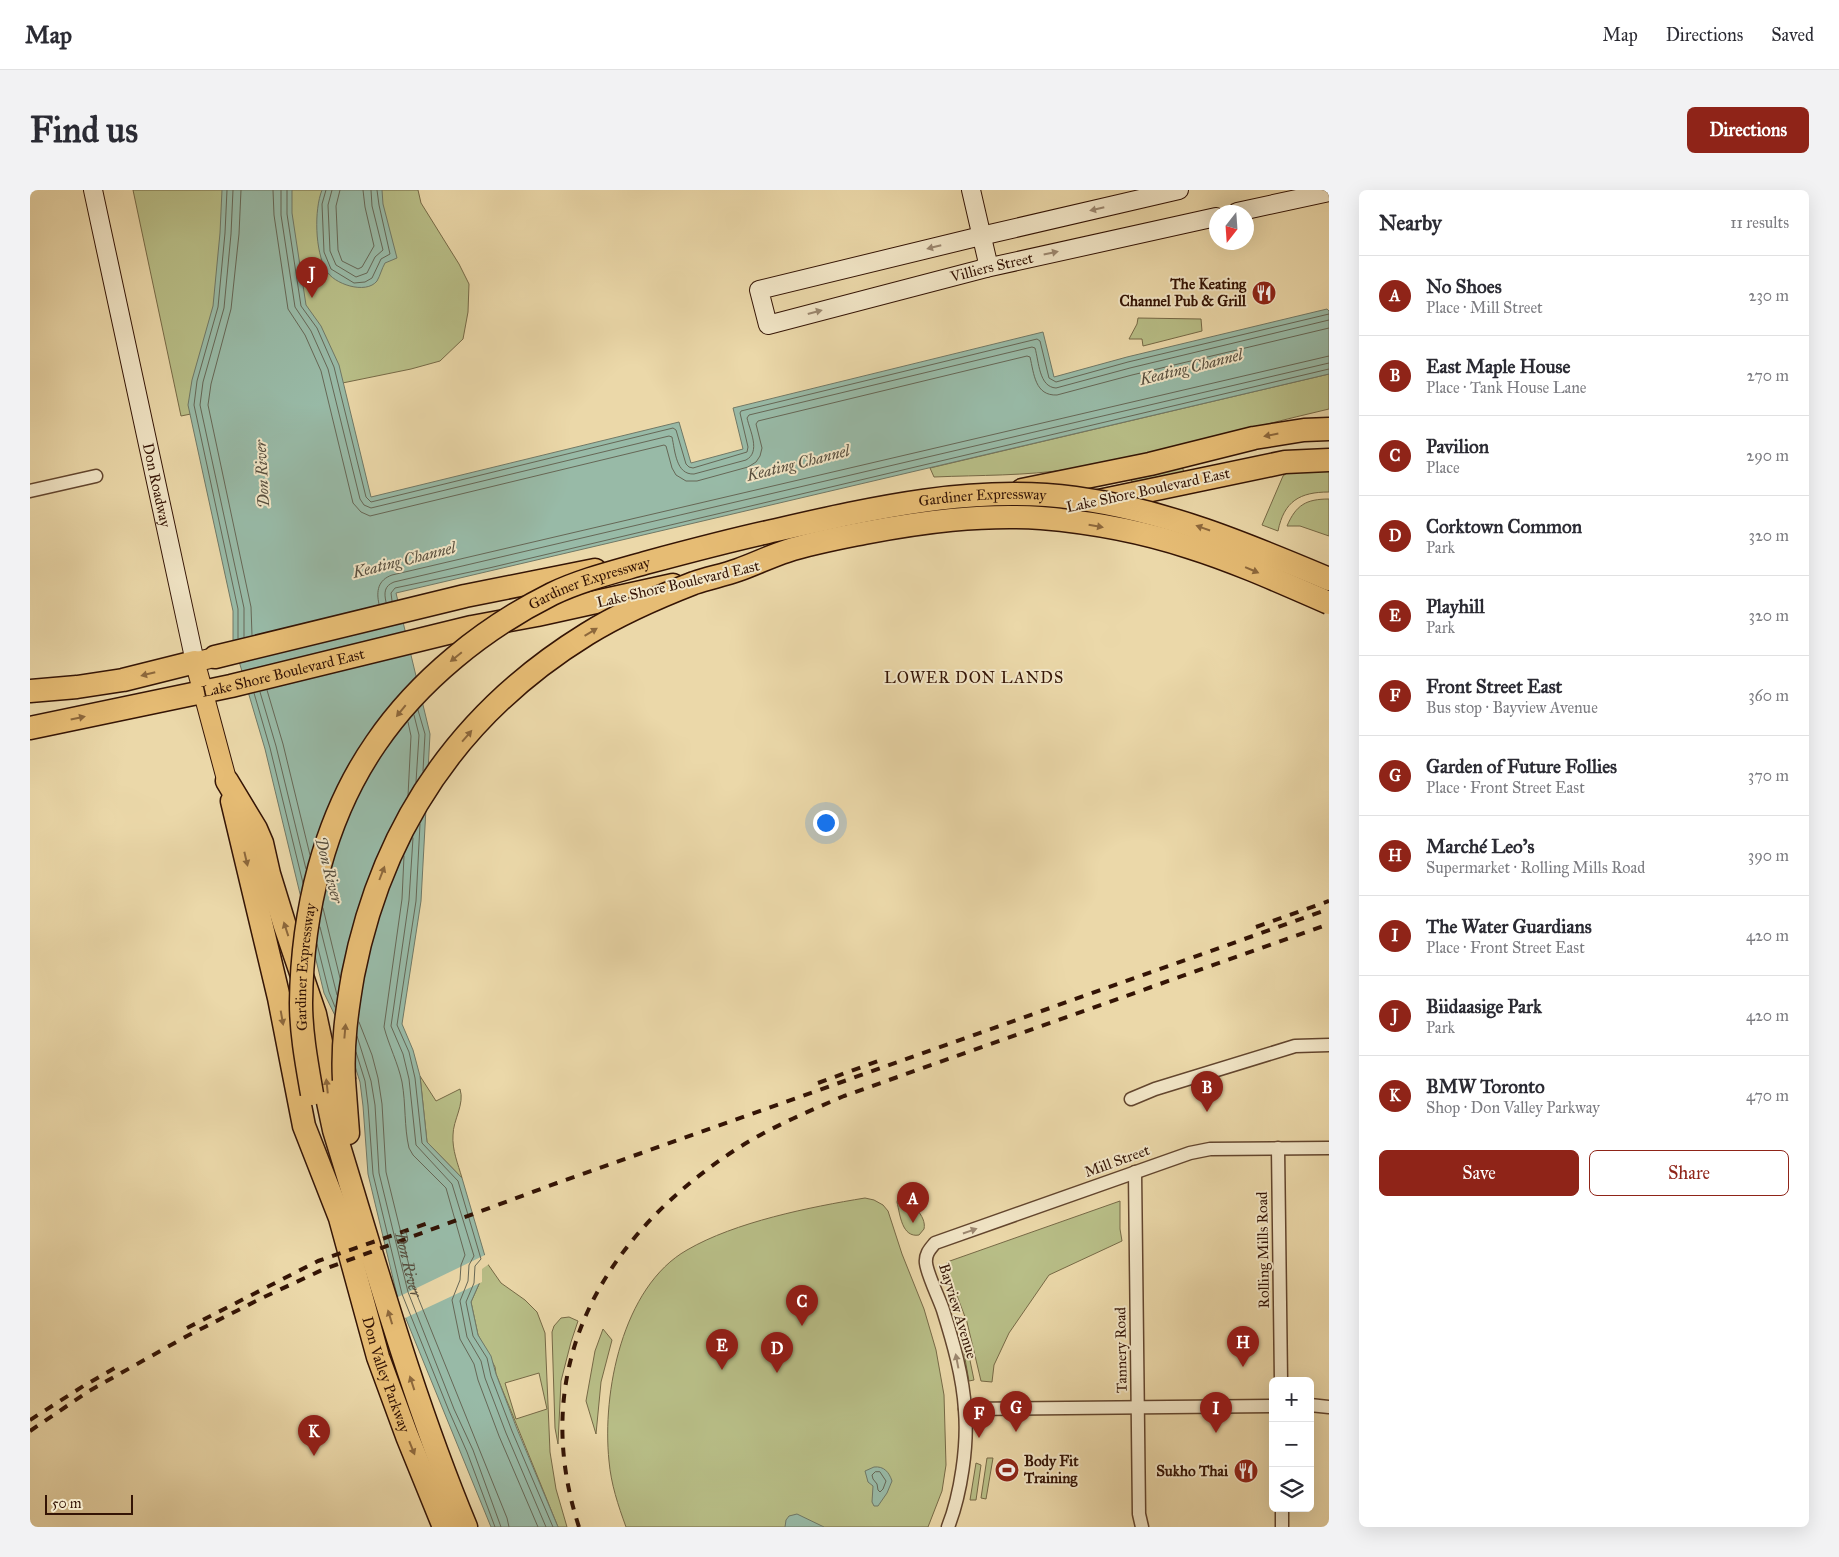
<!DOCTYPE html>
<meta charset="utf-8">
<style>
:root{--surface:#fff;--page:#f2f2f3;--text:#2b2b33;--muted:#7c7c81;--line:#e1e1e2;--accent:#8f2418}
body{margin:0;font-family:"IM FELL Great Primer",serif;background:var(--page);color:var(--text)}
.controls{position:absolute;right:15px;bottom:15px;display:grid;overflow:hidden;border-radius:8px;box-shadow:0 5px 20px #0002}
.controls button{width:45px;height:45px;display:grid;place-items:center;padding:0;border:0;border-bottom:1px solid var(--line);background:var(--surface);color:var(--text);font:25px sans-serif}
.compass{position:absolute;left:1179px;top:15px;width:45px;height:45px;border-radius:50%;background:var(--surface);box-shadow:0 5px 20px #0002;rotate:197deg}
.scale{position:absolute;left:15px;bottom:12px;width:88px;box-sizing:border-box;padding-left:5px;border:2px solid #341405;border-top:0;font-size:14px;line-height:18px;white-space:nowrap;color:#341405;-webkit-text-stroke:4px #f2e6c7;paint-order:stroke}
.you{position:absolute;left:795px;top:632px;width:18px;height:18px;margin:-12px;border:4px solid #fff;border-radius:50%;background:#1a73e8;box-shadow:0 0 0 8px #1a73e833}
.badge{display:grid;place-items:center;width:32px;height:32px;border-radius:50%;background:var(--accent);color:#fff;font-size:16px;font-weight:700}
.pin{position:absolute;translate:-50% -41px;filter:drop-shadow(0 1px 2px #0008)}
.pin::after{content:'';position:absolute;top:26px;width:18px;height:15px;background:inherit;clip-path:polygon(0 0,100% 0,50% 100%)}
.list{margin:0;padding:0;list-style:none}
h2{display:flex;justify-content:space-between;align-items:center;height:65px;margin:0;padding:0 20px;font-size:21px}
h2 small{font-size:16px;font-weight:400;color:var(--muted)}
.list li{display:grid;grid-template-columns:32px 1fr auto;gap:15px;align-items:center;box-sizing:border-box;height:80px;padding:0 20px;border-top:1px solid var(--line)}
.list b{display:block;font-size:19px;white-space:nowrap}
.list p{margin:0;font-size:16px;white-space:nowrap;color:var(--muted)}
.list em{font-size:16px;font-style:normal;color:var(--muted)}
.actions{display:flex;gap:10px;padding:15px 20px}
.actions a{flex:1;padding:11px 0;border:1px solid var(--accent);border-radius:8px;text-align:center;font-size:18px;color:var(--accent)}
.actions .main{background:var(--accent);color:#fff}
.icon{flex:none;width:28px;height:28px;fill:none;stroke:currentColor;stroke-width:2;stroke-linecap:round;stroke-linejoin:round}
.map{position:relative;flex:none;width:1299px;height:1337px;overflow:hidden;border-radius:8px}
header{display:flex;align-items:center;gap:30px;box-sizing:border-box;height:70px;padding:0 25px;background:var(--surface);border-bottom:1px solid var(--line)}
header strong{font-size:24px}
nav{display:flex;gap:28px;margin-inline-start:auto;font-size:18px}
.intro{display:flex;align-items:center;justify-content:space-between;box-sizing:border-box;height:120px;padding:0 30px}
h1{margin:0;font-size:35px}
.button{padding:12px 22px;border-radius:8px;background:var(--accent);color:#fff;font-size:18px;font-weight:700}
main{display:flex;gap:30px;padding:0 30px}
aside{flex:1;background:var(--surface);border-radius:8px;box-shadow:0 5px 20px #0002}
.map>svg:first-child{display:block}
</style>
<header>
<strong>Map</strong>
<nav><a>Map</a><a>Directions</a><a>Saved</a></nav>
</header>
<div class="intro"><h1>Find us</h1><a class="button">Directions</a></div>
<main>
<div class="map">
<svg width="1299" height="1337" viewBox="0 0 1299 1337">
<rect width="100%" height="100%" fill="#ebd8a9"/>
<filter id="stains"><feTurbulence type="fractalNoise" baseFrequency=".004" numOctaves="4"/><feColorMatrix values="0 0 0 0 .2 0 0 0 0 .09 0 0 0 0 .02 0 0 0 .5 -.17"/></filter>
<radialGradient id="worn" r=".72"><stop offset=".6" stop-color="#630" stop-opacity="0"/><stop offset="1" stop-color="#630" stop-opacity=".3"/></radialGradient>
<!-- green -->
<g fill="#b8be87" stroke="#766946" fill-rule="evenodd">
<path d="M103,0h285l3,13 38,61 10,20 -1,28 -5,27 -23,22 -29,8 -230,47z"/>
<path d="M1108,128l63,1 1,12 -59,15 -1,-7h-13l8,-15z"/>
<path d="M1299,184v35c-86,20 -171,45 -259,60 -44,7 -90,6 -136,8l-4,-9z"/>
<path d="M1152,276l3,10 -51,11 -3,-8z"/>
<path d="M1299,279v23c-29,0 -45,9 -51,39l-16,-6 21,-49 4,-3z"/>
<path d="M1299,309v37l-29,-10h-13c9,-21 19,-27 42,-27z"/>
<path d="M390,886l16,25 24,-12c5,15 -7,31 -7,46 -1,15 5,29 9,43l-35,-36z"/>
<path d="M835,1008l9,2 9,5 5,6 14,43 22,55 12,41 8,45 2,70 -4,26 -14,36h-302c-8,-22 -15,-43 -17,-66 -7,-68 13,-174 78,-211 48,-28 123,-43 178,-52z"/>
<path d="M868,1008c12,2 29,18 26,31l-5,6c-17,3 -19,-20 -22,-33z"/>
<path d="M1090,1011v28l2,12 -73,34 -40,58 -15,32 -2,17 -11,-1 -14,-59 -21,-55 1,-5z"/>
<path d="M457,1073l14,20 24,17 12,12 8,21 5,119 6,37 11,38h-9l-62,-153 -1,-7 -17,-32 -7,-33 8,-18v-16zM509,1183l8,36 -31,10 -11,-36z"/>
<path d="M539,1127l9,4 -7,21 -10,39 -3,63 -3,-16 -3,-96 2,-6 7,-8z"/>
<path d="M573,1139l9,11 -11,42 -5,52 -10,-33 9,-50z"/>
<path d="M936,1151l8,39 -5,1 -7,-39z"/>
<path d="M957,1268h6l-7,41 -5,-1z"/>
<path d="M946,1273l5,2 -5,35h-6z"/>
</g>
<!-- water -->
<g fill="#98baa7" stroke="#707866">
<path d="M192,0h70v23l14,92 15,21 18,39 32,132 308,-75 12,41 52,-14 -10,-41 310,-76 11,45 73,-20 200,-48 2,2v63l-933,219 34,141 -9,167 -19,123 11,26 7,26 7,66 35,36 25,85 -8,5v16l-8,18 7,33 13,21 5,18 21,55 41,98h-67l-87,-213 -7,-19 -29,-121 -5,-68 -3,-24 -14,-44 -22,-45 -59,-244 -32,-108v-30l-45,-206 4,-25 21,-74 7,-73z"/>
<path d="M292,0h60l1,14 14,54 -12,5c-3,5 -5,13 -8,18 -11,14 -44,3 -51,-11 -11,-19 -12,-60 -4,-80z"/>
<path d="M844,1277c10,-1 15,5 18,14l-5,12 -9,13h-4l-2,-4 1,-16 -5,-4 -3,-11z"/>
<path d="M767,1324l27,13h-39l1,-7 3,-4z"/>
</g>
<!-- pier -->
<path fill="#ebd8a9" d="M457,1064l2,10 -7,5v13l-79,37 -7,-21z"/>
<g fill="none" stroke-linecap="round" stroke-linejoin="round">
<!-- shore -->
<g stroke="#666756" stroke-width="1">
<path d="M197,0l-2,43 -7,74 -21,74 -3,24 44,204v29"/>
<path d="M203,0l-2,44 -7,74 -21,74 -3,23 44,203v29"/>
<path d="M211,0l-2,44 -8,75 -20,75 -3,21 43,202 1,28"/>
<path d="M243,0l1,25 14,94 17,26 16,36 32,132 8,9 9,4 294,-71 2,1 6,22 4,7 10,6h11l51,-14 8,-5 4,-6 2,-8 -6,-24 2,-3 269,-65 3,1c4,17 5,39 27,38l75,-20 197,-47"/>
<path d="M251,0v25l14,92 16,24 17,38 32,130 4,6 7,3 298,-72 3,1c3,14 4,38 22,37l52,-14c15,-8 4,-29 1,-42l2,-3 283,-68 3,1c4,14 4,39 21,40l74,-20 199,-48"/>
<path d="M257,0v24l14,92 16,22 17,39 32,130 5,5 302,-74 3,2 10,34 3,3 4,1 54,-16 1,-5 -8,-34 1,-2 296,-72 3,2 9,37 7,4 72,-20 201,-48"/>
<path d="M296,0l-4,14 2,48 7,17 23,14 11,-1 7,-4 9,-19 9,-5 -11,-49 -2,-15"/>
<path d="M302,0l-4,15 2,46 6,14 20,12 11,-4 8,-16 8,-7 -11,-44 -1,-16"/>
<path d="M310,0l-4,16 2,44 4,11 16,8 4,-2 12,-21 -9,-39 -2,-17"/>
<path d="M362,411l-1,-8 4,-5 94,-20 840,-199"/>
<path d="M356,412c-2,-9 -2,-16 8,-20l935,-219"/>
<path d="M349,414c-3,-13 -1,-24 13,-29l937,-219"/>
<path d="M237,500l16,54 27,111"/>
<path d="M230,502l16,54 30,123"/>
<path d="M224,503l16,55 33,135"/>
<path d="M388,520l7,24 -2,37"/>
<path d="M384,525l5,20 -3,47"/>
<path d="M378,532l3,14 -3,60"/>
<path d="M390,634l-4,77 -19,124 12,27 6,26 7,65 36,38 23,78 -6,7 -1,17 -8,19 7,34 14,22 4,18 21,55 41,96"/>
<path d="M383,648l-4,62 -18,126 12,28 6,25 7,66 36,39 22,72 -5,9 -1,16 -8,20 7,36 14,24 4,17 21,55 40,94"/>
<path d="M374,666l-2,43 -18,128c5,19 14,36 18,55 4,22 2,45 7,66l4,7 33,33 19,67 -4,10 -1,15 -8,20 8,39 14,25 4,16 21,56 39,91"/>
<path d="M293,718l17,70"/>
<path d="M290,737l17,68"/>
<path d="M287,754l12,48 6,15"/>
<path id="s1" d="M329,832l13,33 6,23 4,26 4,68 29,118 92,228 2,9"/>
<path d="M327,846l14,45 4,24 4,68 29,119 46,117 19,41 28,77"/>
<path d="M326,862l9,29 3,24 5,69 29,120 47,117 18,41 28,75"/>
<path d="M850,1282l6,9 -3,8 -3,3 -2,-2 -1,-6 -4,-5 -1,-4 3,-3z"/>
</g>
<defs>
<g id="street">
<path d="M0,301l66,-15"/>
<path d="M1101,909l24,-10 140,-43 34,-1"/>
<path d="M1248,958l3,233"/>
<path d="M1105,982l4,342 3,13"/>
<path d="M1280,1215l19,2"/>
<path d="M935,1219l308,-3"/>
<path d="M1252,1318v19"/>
<path d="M918,1337c13,-33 20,-82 17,-117 -2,-34 -12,-68 -22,-100 -4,-12 -16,-36 -17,-47 -1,-9 4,-14 9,-20l255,-90 20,-4 119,-1"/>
</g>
<g id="secondary">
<path id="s2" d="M63,0l102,472"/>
<path d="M941,0l16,69 -1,9"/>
<path id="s3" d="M1149,0l-198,46 -222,54 9,35 218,-57 230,-51"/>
<path d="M1207,22l92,-20"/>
</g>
<path id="primary" d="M178,469l-13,3 32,119"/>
<g id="highway">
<path d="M992,300l128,-26 104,-26 50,-8 25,-1"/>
<path d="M1064,312l191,-40 44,-2"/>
<path d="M185,467l250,-61 130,-26"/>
<path d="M0,501l47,-4 46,-7 72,-18"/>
<path id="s4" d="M0,538l201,-42 241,-59 65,-12 136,-30"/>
<path d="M197,591l29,48 6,14 7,31 16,52 30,88 9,42 4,46 6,28c41,133 78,267 132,397"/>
<path id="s5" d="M202,611l47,197 25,128 36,92 38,139 29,79 37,91"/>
<path d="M314,890l4,53"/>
</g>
</defs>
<!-- street casing -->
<use href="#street" stroke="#62452e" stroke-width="15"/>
<!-- secondary casing -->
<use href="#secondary" stroke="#341405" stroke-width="20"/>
<!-- primary casing -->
<use href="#primary" stroke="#341405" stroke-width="21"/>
<!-- highway casing -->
<use href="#highway" stroke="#341405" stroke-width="25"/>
<!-- street -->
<use href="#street" stroke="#f2e6c7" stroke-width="12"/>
<!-- secondary -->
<use href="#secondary" stroke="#f2e6c7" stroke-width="18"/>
<!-- primary -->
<use href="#primary" stroke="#e6bc74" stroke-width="19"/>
<!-- highway -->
<use href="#highway" stroke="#e6bc74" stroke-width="22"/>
<!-- rail -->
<g stroke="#341405" stroke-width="4" stroke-dasharray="9 9" stroke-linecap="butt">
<path d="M1226,737l73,-26"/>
<path d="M788,893l63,-23"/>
<path d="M157,1138l131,-67 116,-40"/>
<path d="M0,1230l55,-35 30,-17"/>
<path d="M0,1241l59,-40 98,-55 75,-38 60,-28 235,-87 772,-274"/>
<path d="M549,1337c-52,-159 23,-290 156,-377 34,-22 72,-38 109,-54l485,-172"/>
</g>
<defs>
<g id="highway-bridge">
<path d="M314,890c-2,-36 3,-70 9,-105 29,-148 106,-262 234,-341 34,-21 71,-37 107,-51 15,-5 30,-8 44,-13 17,-6 33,-14 49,-19 25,-8 52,-13 77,-18 58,-11 117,-19 177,-15 48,4 102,14 148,29 48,15 94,36 140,56"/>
<path id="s6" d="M282,904c-5,-29 -11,-61 -11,-91 1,-90 23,-185 75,-260 43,-63 108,-115 176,-149 29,-14 62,-22 93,-31 41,-11 82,-22 123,-31 100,-23 204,-48 307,-34 90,12 171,46 254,81"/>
</g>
</defs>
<!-- highway-bridge casing -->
<use href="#highway-bridge" stroke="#341405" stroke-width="25" stroke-linecap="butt"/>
<!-- highway-bridge -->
<use href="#highway-bridge" stroke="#e6bc74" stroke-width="22"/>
</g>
<!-- one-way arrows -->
<defs><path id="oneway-solid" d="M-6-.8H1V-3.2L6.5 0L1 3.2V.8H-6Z" transform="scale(1.25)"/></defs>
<g fill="#9c8870">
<use href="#oneway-solid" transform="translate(1067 19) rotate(167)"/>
<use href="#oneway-solid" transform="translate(904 57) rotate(166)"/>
<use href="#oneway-solid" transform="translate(1021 63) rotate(-12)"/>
<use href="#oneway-solid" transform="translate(785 122) rotate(-15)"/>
<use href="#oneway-solid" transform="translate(940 1041) rotate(-19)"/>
<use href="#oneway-solid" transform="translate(927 1171) rotate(-101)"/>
</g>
<g fill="#8d683c">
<use href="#oneway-solid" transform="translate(1241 245) rotate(169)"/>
<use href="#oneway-solid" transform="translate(1066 336) rotate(10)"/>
<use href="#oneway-solid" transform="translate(1173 338) rotate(-161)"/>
<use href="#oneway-solid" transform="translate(1222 380) rotate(23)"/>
<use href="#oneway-solid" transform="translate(561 442) rotate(-31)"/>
<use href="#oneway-solid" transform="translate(426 467) rotate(141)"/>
<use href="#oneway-solid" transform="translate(118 484) rotate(166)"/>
<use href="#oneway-solid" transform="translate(371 521) rotate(129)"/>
<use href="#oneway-solid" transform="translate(48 528) rotate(-12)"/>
<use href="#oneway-solid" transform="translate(437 546) rotate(-49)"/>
<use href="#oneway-solid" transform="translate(216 669) rotate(77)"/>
<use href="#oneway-solid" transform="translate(352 683) rotate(-69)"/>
<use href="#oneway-solid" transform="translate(256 739) rotate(-108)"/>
<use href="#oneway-solid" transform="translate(252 828) rotate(80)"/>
<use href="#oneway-solid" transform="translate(315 841) rotate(-85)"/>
<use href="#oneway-solid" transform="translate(297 896) rotate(-96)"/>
<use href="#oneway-solid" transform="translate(360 1127) rotate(-107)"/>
<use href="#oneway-solid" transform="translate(382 1193) rotate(-108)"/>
<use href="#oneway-solid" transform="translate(382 1258) rotate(68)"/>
</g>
<!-- icons -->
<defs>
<symbol id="restaurant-disc" viewBox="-11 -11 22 22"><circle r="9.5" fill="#8f2418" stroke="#f2e6c7"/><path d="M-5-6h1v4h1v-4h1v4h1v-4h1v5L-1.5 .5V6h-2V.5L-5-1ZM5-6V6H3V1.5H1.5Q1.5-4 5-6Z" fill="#fff"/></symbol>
<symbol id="stadium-disc" viewBox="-11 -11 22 22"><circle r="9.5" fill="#8f2418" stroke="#f2e6c7"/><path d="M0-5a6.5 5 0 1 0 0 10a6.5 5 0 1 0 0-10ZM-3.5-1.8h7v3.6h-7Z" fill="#fff"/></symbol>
</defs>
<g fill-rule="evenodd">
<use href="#restaurant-disc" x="1220" y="89" width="28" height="28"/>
<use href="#stadium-disc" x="963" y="1266" width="28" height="28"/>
<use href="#restaurant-disc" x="1202" y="1267" width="28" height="28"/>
</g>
<g text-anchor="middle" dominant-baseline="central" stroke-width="4" stroke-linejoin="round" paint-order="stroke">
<!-- street labels -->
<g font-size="15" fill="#341405" stroke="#f2e6c7">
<text stroke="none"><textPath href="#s3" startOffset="699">Villiers Street</textPath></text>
<text stroke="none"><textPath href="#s2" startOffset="302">Don Roadway</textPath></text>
<text transform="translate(1118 300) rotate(-12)">Lake Shore Boulevard East</text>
<text stroke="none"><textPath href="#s6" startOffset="1042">Gardiner Expressway</textPath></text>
<text transform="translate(648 394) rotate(-13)">Lake Shore Boulevard East</text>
<text stroke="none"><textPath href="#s6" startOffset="638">Gardiner Expressway</textPath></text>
<text stroke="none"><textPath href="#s4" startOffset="259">Lake Shore Boulevard East</textPath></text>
<text stroke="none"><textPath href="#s6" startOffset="128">Gardiner Expressway</textPath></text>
<text transform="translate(1087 971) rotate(-20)">Mill Street</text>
<text transform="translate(1233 1060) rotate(-91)">Rolling Mills Road</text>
<text transform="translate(928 1121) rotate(73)">Bayview Avenue</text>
<text transform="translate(1091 1160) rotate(-91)">Tannery Road</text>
<text stroke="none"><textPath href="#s5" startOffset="595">Don Valley Parkway</textPath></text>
</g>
<!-- poi labels -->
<g font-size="15" font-weight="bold" fill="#341405" stroke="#f2e6c7" text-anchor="end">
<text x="1216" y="94">The Keating<tspan x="1216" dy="17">Channel Pub &amp; Grill</tspan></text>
<text x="994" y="1271" text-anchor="start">Body Fit<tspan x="994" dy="17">Training</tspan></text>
<text x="1198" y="1281">Sukho Thai</text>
</g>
<!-- water labels -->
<g font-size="16" font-style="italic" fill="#574e3e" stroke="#f2e6c7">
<text transform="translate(1161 177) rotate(-14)">Keating Channel</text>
<text transform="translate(768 273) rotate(-14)">Keating Channel</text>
<text transform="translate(232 284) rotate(-93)">Don River</text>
<text transform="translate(374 370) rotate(-14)">Keating Channel</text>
<text transform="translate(299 680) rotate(75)">Don River</text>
<text stroke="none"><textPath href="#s1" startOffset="248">Don River</textPath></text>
</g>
<!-- neighbourhood labels -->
<g font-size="16" letter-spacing="1" fill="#341405" stroke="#f2e6c7">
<text x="944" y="487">LOWER DON LANDS</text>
</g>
</g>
<rect width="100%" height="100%" filter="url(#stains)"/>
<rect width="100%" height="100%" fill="url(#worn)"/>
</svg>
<div class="controls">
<button>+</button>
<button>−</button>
<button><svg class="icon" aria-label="layers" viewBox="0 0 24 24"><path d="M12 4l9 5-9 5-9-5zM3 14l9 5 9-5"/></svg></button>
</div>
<svg class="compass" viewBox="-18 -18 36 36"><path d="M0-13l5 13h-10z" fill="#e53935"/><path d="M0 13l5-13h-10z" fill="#7c7c81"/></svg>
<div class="scale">50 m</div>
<div class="you"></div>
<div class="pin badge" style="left:883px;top:1033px">A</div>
<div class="pin badge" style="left:1177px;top:922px">B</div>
<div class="pin badge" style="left:772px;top:1136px">C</div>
<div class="pin badge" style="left:747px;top:1183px">D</div>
<div class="pin badge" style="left:692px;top:1180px">E</div>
<div class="pin badge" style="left:949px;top:1248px">F</div>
<div class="pin badge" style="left:986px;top:1242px">G</div>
<div class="pin badge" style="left:1213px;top:1177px">H</div>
<div class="pin badge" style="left:1186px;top:1243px">I</div>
<div class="pin badge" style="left:282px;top:108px">J</div>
<div class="pin badge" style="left:284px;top:1266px">K</div>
</div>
<aside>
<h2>Nearby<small>11 results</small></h2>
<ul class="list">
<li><span class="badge">A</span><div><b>No Shoes</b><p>Place · Mill Street</p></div><em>230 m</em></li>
<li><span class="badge">B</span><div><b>East Maple House</b><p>Place · Tank House Lane</p></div><em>270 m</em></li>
<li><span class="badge">C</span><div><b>Pavilion</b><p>Place</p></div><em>290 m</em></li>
<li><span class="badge">D</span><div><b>Corktown Common</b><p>Park</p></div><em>320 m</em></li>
<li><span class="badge">E</span><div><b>Playhill</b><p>Park</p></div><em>320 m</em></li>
<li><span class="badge">F</span><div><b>Front Street East</b><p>Bus stop · Bayview Avenue</p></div><em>360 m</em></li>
<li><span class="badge">G</span><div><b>Garden of Future Follies</b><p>Place · Front Street East</p></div><em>370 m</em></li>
<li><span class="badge">H</span><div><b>Marché Leo’s</b><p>Supermarket · Rolling Mills Road</p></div><em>390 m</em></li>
<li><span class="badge">I</span><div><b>The Water Guardians</b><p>Place · Front Street East</p></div><em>420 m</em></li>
<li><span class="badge">J</span><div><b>Biidaasige Park</b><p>Park</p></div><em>420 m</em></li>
<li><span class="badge">K</span><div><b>BMW Toronto</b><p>Shop · Don Valley Parkway</p></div><em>470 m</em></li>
</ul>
<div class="actions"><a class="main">Save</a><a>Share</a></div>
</aside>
</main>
